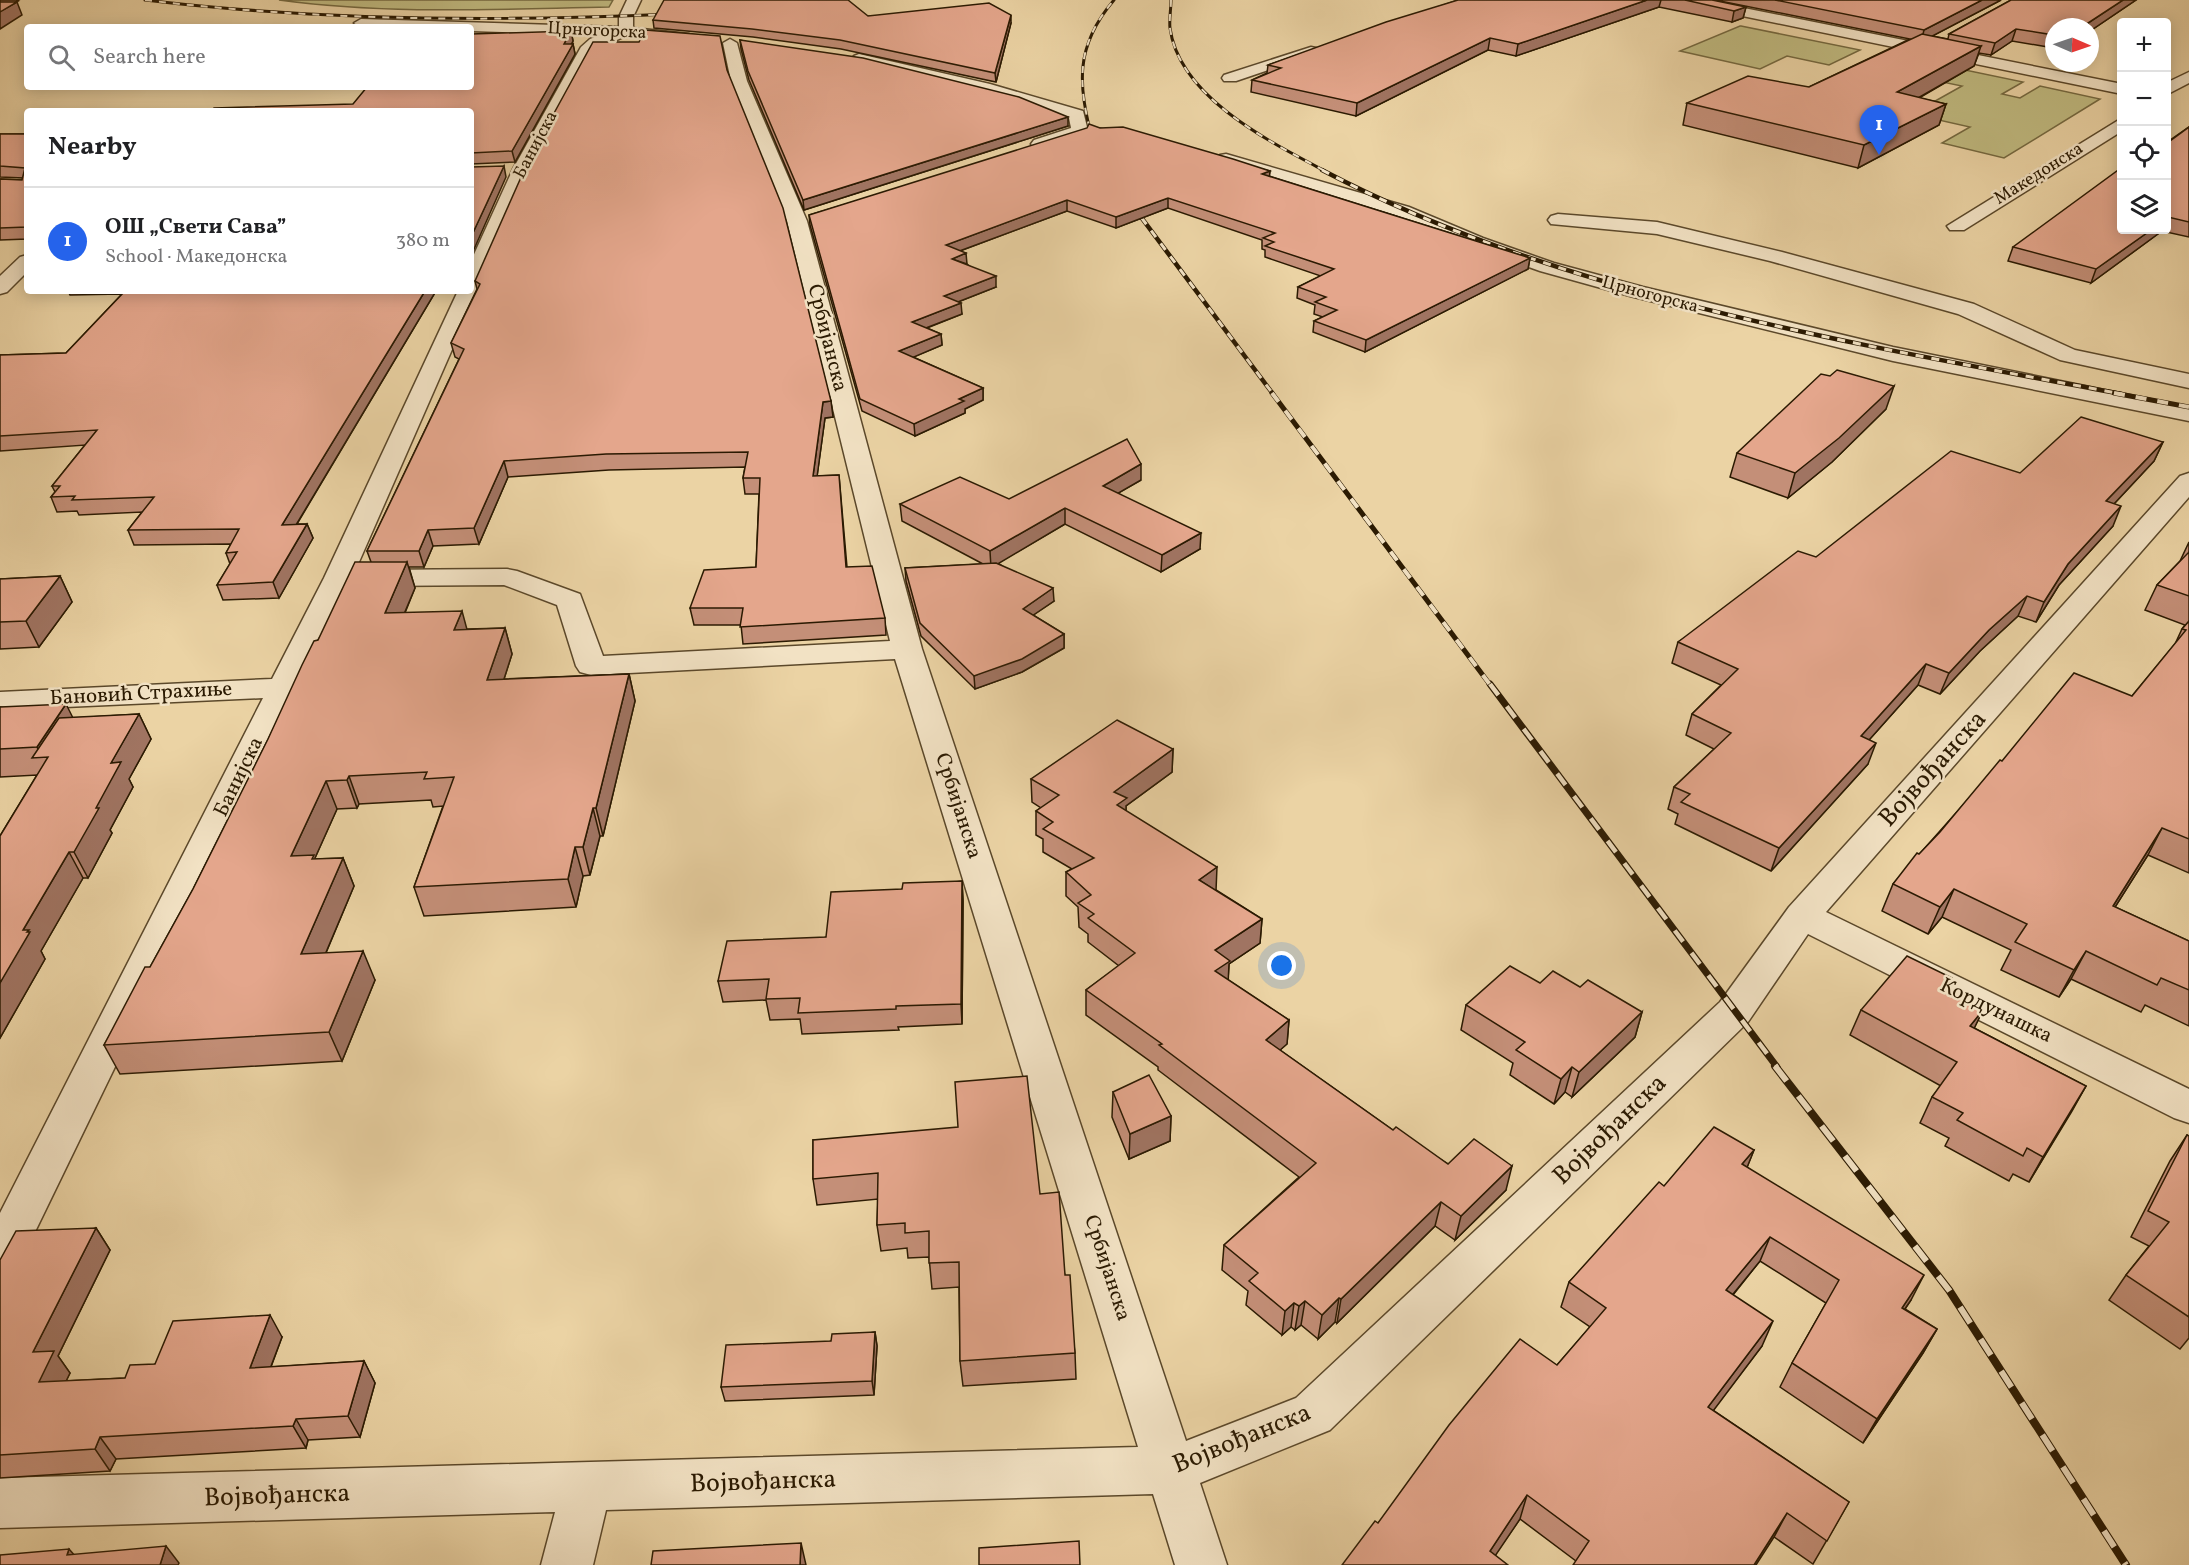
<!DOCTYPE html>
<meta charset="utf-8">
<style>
:root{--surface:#fff;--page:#f2f2f2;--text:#202124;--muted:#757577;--line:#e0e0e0;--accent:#2563eb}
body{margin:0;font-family:Vollkorn,serif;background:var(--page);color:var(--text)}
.controls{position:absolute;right:18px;top:18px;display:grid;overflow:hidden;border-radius:6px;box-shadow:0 3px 15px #0003}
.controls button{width:54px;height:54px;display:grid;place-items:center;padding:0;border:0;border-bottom:2px solid var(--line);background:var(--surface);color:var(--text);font:30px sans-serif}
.compass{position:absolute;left:2045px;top:18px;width:54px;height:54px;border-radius:50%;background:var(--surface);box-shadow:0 3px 15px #0003;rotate:92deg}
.you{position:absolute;left:1282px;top:966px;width:21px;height:21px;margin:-15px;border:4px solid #fff;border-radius:50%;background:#1a73e8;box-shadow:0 0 0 9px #1a73e833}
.badge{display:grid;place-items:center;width:39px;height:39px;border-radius:50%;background:var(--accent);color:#fff;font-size:20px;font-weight:700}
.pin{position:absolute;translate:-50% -50px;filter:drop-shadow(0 2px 3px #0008)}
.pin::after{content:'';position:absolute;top:32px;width:21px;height:18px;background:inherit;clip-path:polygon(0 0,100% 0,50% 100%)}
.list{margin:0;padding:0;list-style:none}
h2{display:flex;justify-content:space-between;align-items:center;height:78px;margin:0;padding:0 24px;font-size:26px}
h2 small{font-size:20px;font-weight:400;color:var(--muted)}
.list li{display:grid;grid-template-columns:39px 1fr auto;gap:18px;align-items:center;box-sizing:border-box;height:108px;padding:0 24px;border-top:2px solid var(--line)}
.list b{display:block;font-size:22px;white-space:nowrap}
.list p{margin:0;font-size:20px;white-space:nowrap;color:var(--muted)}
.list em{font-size:20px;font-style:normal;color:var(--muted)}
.icon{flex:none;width:33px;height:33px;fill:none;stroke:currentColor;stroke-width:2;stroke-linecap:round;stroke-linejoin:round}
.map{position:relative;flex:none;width:2189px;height:1565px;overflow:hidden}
.search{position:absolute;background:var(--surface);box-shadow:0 3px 15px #0003;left:24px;top:24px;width:450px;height:66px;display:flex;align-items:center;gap:15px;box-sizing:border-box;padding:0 21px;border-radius:6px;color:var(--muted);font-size:22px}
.panel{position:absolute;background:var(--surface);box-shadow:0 3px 15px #0003;left:24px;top:108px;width:450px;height:186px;border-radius:6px}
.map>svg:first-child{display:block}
</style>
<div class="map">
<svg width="2189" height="1565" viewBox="0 0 2189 1565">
<rect width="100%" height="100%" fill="#ebd3a4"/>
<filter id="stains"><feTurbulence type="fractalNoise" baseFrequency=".00333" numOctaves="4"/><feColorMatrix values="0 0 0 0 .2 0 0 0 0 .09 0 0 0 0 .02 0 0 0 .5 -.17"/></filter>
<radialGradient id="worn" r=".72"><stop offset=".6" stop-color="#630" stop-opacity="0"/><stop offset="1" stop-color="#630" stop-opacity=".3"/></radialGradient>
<!-- green -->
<g fill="#c0ba80" stroke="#766a41" stroke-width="1.5">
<path d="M279,0h334l-4,7c-110,2 -221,8 -330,-7z"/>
<path d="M1740,26h1l119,24 -31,15 -42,-9 -27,13 -80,-18z"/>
<path d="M1917,60l106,22 -21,12 18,4 20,-12 60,13 -96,59 -62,-15 28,-16 -58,-13 50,-28 -68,-14z"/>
</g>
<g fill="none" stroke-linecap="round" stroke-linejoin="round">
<defs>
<g id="minor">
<path d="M627,0h14l-8,17v11l56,6 7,4 -7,4 -63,-6 -32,14 -63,119 -179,409 -336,693 -16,6v-64l263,-515 -263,12v-18l272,-13 52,-101 134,-287h13v-30l42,-92 68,-122 9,-8 10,-4 -129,-4v-4h-111l-6,-4 7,-4 258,8v-10z"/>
<path d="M1677,0h27l418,84v10l-438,-90z"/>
<path d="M730,39l7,4 10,38 60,140 115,428 264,792 110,-43 424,-396 69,-95 391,-431 9,-3v24l-363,415 363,177v34l-15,-5 -366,-184 -60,88 -418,408 -130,53 27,82h-52l-22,-71 -547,16 -13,55h-52l14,-53 -555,16v-50l1138,-31 -243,-788 -304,16 -11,-3 -4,-6 -19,-61 -53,-20 -137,1 -10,-2 -4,-6 4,-6 10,-2 140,-1 10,2 63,23 23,62 287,-15 -103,-420 -56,-140 -8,-38z"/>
<path d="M1311,47l5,1 2,3 -2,3 -80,27h-12l-2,-3 2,-3z"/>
<path d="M859,54l131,30 93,27 5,20 -2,4 -40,13h-12l-3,-4 3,-4 37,-12 -2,-10 -89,-27 -126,-29 -3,-3 3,-3z"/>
<path d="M2189,72v11l-23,12v-12z"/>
<path d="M2122,118v13l-158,99h-14l-3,-4z"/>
<path d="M1226,154l183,53 74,31 71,25 89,24 250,60 296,60v14l-296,-60 -263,-65 -90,-25 -71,-25 -74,-31 -175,-52 -3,-4 3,-4z"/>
<path d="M1558,214l99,8 125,30 192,52 101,46 114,24v14l-129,-28 -102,-46 -188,-53 -113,-27 -106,-10 -3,-4 3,-4z"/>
<path d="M27,255v17l-20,20 -7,2v-18l20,-19z"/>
</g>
</defs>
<!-- minor casing -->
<use href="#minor" stroke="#5b482a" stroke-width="3"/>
<!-- minor -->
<use href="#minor" fill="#f2e2c4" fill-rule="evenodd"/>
<defs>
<g id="rail-far4">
<path d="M145,0c175,21 350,22 526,14"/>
<path d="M1171,0c0,9 -2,19 -1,28 9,69 100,114 155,143"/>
<path d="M1093,142c-15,-57 -19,-95 21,-142"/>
</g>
<g id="rail-far3">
<path d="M1322,170c241,127 534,174 800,224"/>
<path d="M1132,205l141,189"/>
</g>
<g id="rail-far2">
<path d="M1272,393l219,293"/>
<path d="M2114,393l75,14"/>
</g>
<path id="rail-far1" d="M1490,684l287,383"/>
<path id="rail" d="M1775,1066l174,224 177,275"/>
</defs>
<!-- rail-far4 casing -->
<use href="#rail-far4" stroke="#2b1a02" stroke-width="3"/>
<!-- rail-far3 casing -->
<use href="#rail-far3" stroke="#2b1a02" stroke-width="4.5"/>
<!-- rail-far2 casing -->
<use href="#rail-far2" stroke="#2b1a02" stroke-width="5"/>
<!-- rail-far1 casing -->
<use href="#rail-far1" stroke="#2b1a02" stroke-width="7"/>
<!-- rail casing -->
<use href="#rail" stroke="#2b1a02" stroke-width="8"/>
<!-- rail-far4 -->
<use href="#rail-far4" stroke="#f2e2c4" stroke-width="2" stroke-dasharray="7" stroke-linecap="butt"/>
<!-- rail-far3 -->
<use href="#rail-far3" stroke="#f2e2c4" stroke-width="3" stroke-dasharray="8" stroke-linecap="butt"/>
<!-- rail-far2 -->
<use href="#rail-far2" stroke="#f2e2c4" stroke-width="4" stroke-dasharray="11" stroke-linecap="butt"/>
<!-- rail-far1 -->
<use href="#rail-far1" stroke="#f2e2c4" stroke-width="4.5" stroke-dasharray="14" stroke-linecap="butt"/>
<!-- rail -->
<use href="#rail" stroke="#f2e2c4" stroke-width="6" stroke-dasharray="19" stroke-linecap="butt"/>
</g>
<!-- wall -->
<g fill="#c48f78" stroke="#2b1a02" stroke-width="1.5">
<path d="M1458,0h254l34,7 -3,11 -11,4 -73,-15 -143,49 -28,-6 -132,66 -105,-24 1,-12 15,-7 1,-8z"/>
<path d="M1715,0h286l-69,36 16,3 1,-5 62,-34h125l-46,31 -36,-4v21l-42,-7 -21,14 -12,-2 -5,13 -55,32 27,6 -7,21 -81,43 -175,-43 4,-22 122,-16 101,-48z"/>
<path d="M868,16l143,7 -15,59 -155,-33 -88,-12 -99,-9 -1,-8z"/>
<path d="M571,31l2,10 -2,3h2l2,10 -60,108 -44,2v-53l-118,-7 118,-17z"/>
<path d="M740,40l328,86 -264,84 -55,-130 -8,-31z"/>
<path d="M727,70l104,331 2,16 -8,1 -8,58 22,-1 8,92 38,51 1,17 -143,9 -2,-19h-47l-4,-17 66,-41 3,-73h-14l-2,-16 2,-11 -136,3 -101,7 -29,67 -46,2 -9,21h-15l6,21 -10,25 62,16 38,-1 7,26 -8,25 125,-5 6,27 -32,135h-3l-10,39 -7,1 -7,31 -152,9 -10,-29 29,-81 -10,1 -2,-7 -72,4 -2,4 -20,1 -22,49v1l28,-1 11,28 -28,67 49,27 -33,81 -222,13 -16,-29 46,-78 43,-78 125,-249 53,-78 -4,-11 92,-192 -4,-2 -4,-14 26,-54 -2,-8z"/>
<path d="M2189,127v110l-27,-6 -71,52 -83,-22 5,-14 108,-17h45v-87z"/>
<path d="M1100,128l170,43 -1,5 261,82 -2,11 -163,83 -52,-20 1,-11 9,-4 -9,-3 1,-9 -18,-7 1,-11 23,-11 -56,-19v-7l-3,-1v-9l-94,-32 -52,20 -49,-17 -107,40 7,13 29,23 -38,15 4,12 -35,14 14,6 1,11 -29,12 70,31v12l-18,9v4l-50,23 -53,-25 -52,-186 -1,-10z"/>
<path d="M0,134h27v105l-27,1v-61l22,1 1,-2 -23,-1z"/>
<path d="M68,291h368l-139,233h10l6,14 -34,60 -56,2 -6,-15 13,-21 -4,-11 5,-9 -97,1 -6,-15 14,-18 -63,3 -2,-4 -20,1 -6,-15 4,-5 -3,-6 33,-41 -85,6v-96l66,-2 56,-59 -52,1z"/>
<path d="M1886,409l-54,53 -44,36 -58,-21 7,-24z"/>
<path d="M2163,442l-9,19 -40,43 -1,22 -54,59 -23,37 -18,-6 -38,35 -40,43 -22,-9 -49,55 -1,24 -97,107 -96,-47 3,-10 -10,-5 6,-22 40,-38 -28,-14 6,-21 29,-29 -49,-22 6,-21 138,-85 204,-84z"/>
<path d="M1141,480l-23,13 82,56 -39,23 -96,-48 -67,39 56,38 -21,14 31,19v14l-42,24 -47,17 -54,-53 -15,-55 -1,-13 78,-4 -81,-43 -2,-17 109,-5z"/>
<path d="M2189,542v331l-41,-18 -33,52 74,34v85l-44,-21 -4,7 -70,-33 -12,18 -58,-27 10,-20 -69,-33 -14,17 -46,-23 11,-27 109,-123 130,-65 43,-52 7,-15 3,-4 -40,-15 12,-25 23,-24z"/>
<path d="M60,576l12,26 -33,45 -39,2v-70z"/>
<path d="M0,707l73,11 66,-4 12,25 -22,40 4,8 -23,43 2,3 -24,45h-5l-42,73 4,8 -45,79v-202l37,-61 -37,2z"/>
<path d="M1173,749l-1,23 -46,34v5l90,79 46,29 -2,24 -31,21 -1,16 61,40 -2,24 -7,6 113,80 55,34 58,26 -51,50 -20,-14 -98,97 -2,-1 -17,17 -17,-14 -6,5 -4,-3 -9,8 -36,-30 2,-14 -26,-21 2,-25 75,-68 -141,-107v-3l-72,-52v-25l33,-24 -31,-24v-8l-9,-7 -1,-20 -12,-11v-24l6,-3 -29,-17v-13l-7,-4v-24l5,-3 -9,-6 -1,-23z"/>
<path d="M962,881l1,20 -1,123 -64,3 1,3 -97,4 -2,-15 -30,1 -4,-20 -43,2 -5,-21 108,-44 76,-48z"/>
<path d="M1540,983l40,4 62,25 -7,25 -63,60 -7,-5 -11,12 -44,-29 3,-12 -52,-33 5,-25z"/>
<path d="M1946,991l37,19 -9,18 112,58 -57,96 -16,-8 -4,7 -64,-35 4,-8 -29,-15 12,-26 9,-11 -91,-51 11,-25z"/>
<path d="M1113,1092l58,24 -1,25 -41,18 -17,-42z"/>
<path d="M2187,1135l2,1v202l-9,11 -71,-49 17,-25 23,-29 -18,-9 39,-76z"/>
<path d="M813,1140l227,54 25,81 10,78 1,26 -113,7 -3,-25 -1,-74 -27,2 -3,-32 -21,1 -1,-10 -26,3 -4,-26 1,-26 -61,6 -4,-26z"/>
<path d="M1754,1150l-7,17 164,133 -6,9 32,20 -14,24 -60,90 -83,-56 12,-24 34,-60 -66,-42 -27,34 29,51 -49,64 136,92 -36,62 -39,-27 -198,24 -56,-42 -25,36 -117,-32 179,-158 33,-38 -29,-20 8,-25 95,-96z"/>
<path d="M96,1228l14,22 -52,106 12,17 -4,8 59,-3 30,-14 127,-27 -11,30 93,-6 11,22 -15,54 -52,3 -2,8 -190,11 -6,12 -110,7v-218z"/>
<path d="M875,1332l2,14 -3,49 -149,6 -4,-14 110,-46z"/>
</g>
<!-- shaded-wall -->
<g fill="#a07462" stroke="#2b1a02" stroke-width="1.5">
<path d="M0,0h19l-18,11 16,-9 5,13 -22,14z"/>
<path d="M1647,0h14l-2,7 -143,49 2,-12z"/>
<path d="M1982,0h19l-80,42 3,-12z"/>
<path d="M2123,0h13l-46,31v-4h-8z"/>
<path d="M1746,7l-3,11 -11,4 2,-11z"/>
<path d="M1011,15v8l-15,59 -1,-9z"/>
<path d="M2016,29l-4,12 -21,14 4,-12z"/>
<path d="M571,31l2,10 -7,13 -2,-10z"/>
<path d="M1490,38l-2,12 -132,66 1,-13z"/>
<path d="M573,44l2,10 -60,108 -3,-11z"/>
<path d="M1981,46l-7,20 -84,48 7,-22z"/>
<path d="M1946,104l-7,21 -81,43 6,-23z"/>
<path d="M1068,117v9l-264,84 -1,-10z"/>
<path d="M504,166l2,11 -35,79v-19z"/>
<path d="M1270,171l-1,10 -7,-7z"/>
<path d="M1168,198v10l-52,20v-11z"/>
<path d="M1067,200v11l-121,45v-11z"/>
<path d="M2151,230h12l-1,1 -71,52 5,-14z"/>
<path d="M966,253l1,11 -15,-5z"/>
<path d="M1530,258l-2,11 -163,83 1,-12z"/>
<path d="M996,276v11l-51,20 -1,-11z"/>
<path d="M425,291h11l-149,249 -5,-15z"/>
<path d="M961,303l1,11 -49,19 -1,-11z"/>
<path d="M941,334l1,11 -42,18 -1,-12z"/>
<path d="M1894,386l-8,23 -54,53 -44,36 7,-25z"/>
<path d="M983,388v12l-18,9v4l-50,23 -1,-12 45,-25z"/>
<path d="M831,401l2,16 -8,1 -10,74 -2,-16 10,-74z"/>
<path d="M2163,442l-9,19 -56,60 8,-20z"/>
<path d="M504,461l4,16 -29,67 -5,-16z"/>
<path d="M1141,464v16l-38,22v-16z"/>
<path d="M2121,506l-8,20 -54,59 -23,37 8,-20 24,-38z"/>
<path d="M1065,508v16l-74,44 -1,-17z"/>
<path d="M307,524l6,14 -34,60 -6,-16z"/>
<path d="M428,530l5,16 -9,21 -5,-16z"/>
<path d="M1201,533l-1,16 -39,23 1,-17z"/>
<path d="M407,562l8,26 -22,52 -8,-27z"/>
<path d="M60,576l12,26 -33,45 -13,-26z"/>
<path d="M1053,588l1,13 -31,21v-13z"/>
<path d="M2027,596l-9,20 -38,35 -40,43 9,-21 40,-43z"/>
<path d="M462,611l7,26 -15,-7z"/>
<path d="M505,628l7,26 -17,53 -8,-27z"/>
<path d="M1064,634v14l-42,24 -47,17 -1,-13z"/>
<path d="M1926,664l-8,21 -65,73 8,-22z"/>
<path d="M629,674l6,27 -32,135 -7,-28z"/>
<path d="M66,704l13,26 -31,27h-6l-5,-10z"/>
<path d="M139,714l12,25 -22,40 4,8 -23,43 2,3 -24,45 -14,-26 37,-89z"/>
<path d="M1876,743l-8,21 -97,107 8,-23z"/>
<path d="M1173,749l-1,23 -46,34v16l-9,7 -3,-37z"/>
<path d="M349,776l10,28 -2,4 -10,-28z"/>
<path d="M326,781l11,28 -22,49 10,25 -34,-27z"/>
<path d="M593,808l7,28 -10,39 -7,-28z"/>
<path d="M2162,828l-14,27 -50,79 15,-28z"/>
<path d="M575,847l8,29 -7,31 -8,-28z"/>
<path d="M69,852l14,26 -42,73 4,8 -45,79v-55l23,-53z"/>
<path d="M343,858l11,28 -41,97 -12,-29z"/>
<path d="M1217,867l-1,24 -17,-11z"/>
<path d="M962,881l1,20 -1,123 -1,-20z"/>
<path d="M1954,889l-12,28 -14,17 12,-27z"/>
<path d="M1262,919l-2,24 -31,21 -1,21 -15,11 2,-46z"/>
<path d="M363,951l12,29 -33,81 -13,-29z"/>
<path d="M2086,951l-15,28 -12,18 15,-27z"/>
<path d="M1952,978l-12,25 3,-14z"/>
<path d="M1983,1010l-12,25 -1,-9z"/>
<path d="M1642,1012l-7,25 -63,60 7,-25z"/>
<path d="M1289,1020l-2,24 -24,21 3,-25z"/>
<path d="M1572,1067l-7,25 -11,12 7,-25z"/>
<path d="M2086,1086l-14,25 -43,71 14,-25z"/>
<path d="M1171,1116l-1,25 -41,18 1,-25z"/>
<path d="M1754,1150l-10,25 -2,-11z"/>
<path d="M1512,1166l-6,24 -51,50 6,-24z"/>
<path d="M1441,1202l-6,24 -98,97 4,-24z"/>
<path d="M96,1228l14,22 -52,106 12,17 -15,31 -16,-22 -6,-30z"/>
<path d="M1770,1237l-10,24 -44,54 10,-25z"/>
<path d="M1924,1275l-13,25 -22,32 13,-24z"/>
<path d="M1339,1298l-4,24 -17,17 4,-24z"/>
<path d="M1305,1301l-4,24 -6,5 4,-24z"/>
<path d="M1294,1303l-3,24 -9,8 3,-24z"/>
<path d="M270,1315l12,22 -20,53 -12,-22z"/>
<path d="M1773,1321l-11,25 -64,85 10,-24z"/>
<path d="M1937,1329l-14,24 -60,90 14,-24z"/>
<path d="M875,1332l2,14 -3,49 -2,-14z"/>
<path d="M364,1361l11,22 -15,54 -12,-21z"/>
<path d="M296,1419l12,21 -2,8 -13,-22z"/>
<path d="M100,1437l16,22 -6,12 -15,-22z"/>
<path d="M1527,1495l-7,24 -31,46 1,-14z"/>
<path d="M1787,1513l-13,24 -18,28h-2z"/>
<path d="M801,1543l5,22h-6z"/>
<path d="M166,1546l13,17 -1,2h-18z"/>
<path d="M69,1549l14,16 -16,-10z"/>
</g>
<!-- building -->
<g fill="#e4a68c" stroke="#2b1a02" stroke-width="1.5">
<path d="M664,0h184l20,16 121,-13 22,12 -16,58 -155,-33 -88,-11 -99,-9z"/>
<path d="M1458,0h189l-129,44 -28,-6 -133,65 -105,-23 29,-12 -13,-3 118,-43z"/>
<path d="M1685,0h27l34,7 -12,4z"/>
<path d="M1775,0h207l-58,30z"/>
<path d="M2011,0h112l-41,27h-28v8l-38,-6 -21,14 -46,-9z"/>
<path d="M0,2h17l-17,10z"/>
<path d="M645,30l75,6 7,34 56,138 48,193 -8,1 -10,74 26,-1 7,92 26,-1 13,52 -145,9 3,-19h-53l14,-38 52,-3 4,-89h-17l5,-26 -142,2 -102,7 -30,67 -46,2 -9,21h-52l97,-202 -13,-6 29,-59 -5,-3 55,-124 63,-115h46z"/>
<path d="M571,31l-7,13h9l-61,107 -41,2v-42h-260l3,-3 139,-4 14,-17h104v-53z"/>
<path d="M1922,34l59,12 -84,46 49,12 -82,41 -177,-42 61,-27 61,11z"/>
<path d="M740,40l123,18 156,39 49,20 -265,83 -55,-129z"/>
<path d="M1089,124l11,4 23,-1 110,32 37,12 -8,3 268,84 -164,82 -52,-19 23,-11 -22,-8 11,-5 -28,-10 36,-18 -69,-23 9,-4 -11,-4 12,-5 -107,-35 -52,19 -49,-17 -121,45 20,8 -14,6 44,17 -52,20 17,7 -49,19 29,12 -42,17 84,37 -24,11 5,2 -50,23 -54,-25 -51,-184 278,-87z"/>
<path d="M2189,127v95l-21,-5 -2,1v-74z"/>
<path d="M0,134h27v93l-27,1v-49l22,1 3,-12 -25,-2z"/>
<path d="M504,166l-33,71v-70z"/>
<path d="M2121,168v62h30l-55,39 -83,-22z"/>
<path d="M125,291h300l-143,234 25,-1 -34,58 -56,3 20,-33 -11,1 13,-24 -111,1 26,-33 -82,3 3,-4 -24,1 9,-11h-8l45,-56 -97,6v-81l66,-2z"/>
<path d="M1837,370l57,16 -55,52 -44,35 -58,-20 84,-79 9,2z"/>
<path d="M2081,417l82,25 -57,59 15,5 -53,58 -24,38 -17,-6 -38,34 -40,43 -23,-9 -65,72 15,7 -97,105 -98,-46 9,-8 -16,-7 57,-54 -39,-19 46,-45 -60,-27 120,-91 18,6 135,-106 69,22z"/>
<path d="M1127,439l14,25 -38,22 98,47 -39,22 -97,-47 -75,43 -90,-47 60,-27 49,22z"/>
<path d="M2189,552v44l-32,-11z"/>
<path d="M355,562h52l-22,51 77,-2 -8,19 51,-2 -18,52 142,-6 -33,134h-3l-10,39h-8l-7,32 -154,8 40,-110 -30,2 3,-7 -78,4 -2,4 -21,1 -35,75 23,-1 -2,4 31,-1 -42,96 62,-3 -34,81 -225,13 41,-78h5l43,-78 75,-150 34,-74 12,-24 4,-1z"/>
<path d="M996,563l57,25 -30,21 41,25 -42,25 -48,17 -54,-53 -15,-55z"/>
<path d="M60,576l-34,45 -26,1v-43z"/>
<path d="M2189,621v218l-27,-11 -49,78 76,35v49l-28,-12 -4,7 -71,-34 -12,19 -59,-28 12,-18 -73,-35 -14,18 -47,-23 24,-31 2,1 21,-22 60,-72 2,1 72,-88 58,23 54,-66 -4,-1z"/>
<path d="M66,704l-29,43 -37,2v-42z"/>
<path d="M139,714l-28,49 10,-1 -25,46h3l-25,44h-5l-46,78h6l-2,2h3l-30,51v-147l48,-79 -16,1 27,-40z"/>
<path d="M1117,720l56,29 -59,43 13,6 -10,7 100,62 -18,13 63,39 -47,31 15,11 -15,10 74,49 -23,20 127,90 3,-3 52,37 26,-25 38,27 -51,50 -20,-14 -100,97 -2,-1 -17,17 -17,-14 -6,5 -5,-3 -9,8 -36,-30 9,-8 -34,-28 92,-82 -157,-118 3,-1 -76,-54 49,-37 -47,-35 6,-4 -16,-11 13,-8 -25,-23 28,-14 -51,-29 10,-7 -17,-11 23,-16 -28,-16z"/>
<path d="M962,881l-1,123 -65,2v3l-98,4 2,-15 -34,1 3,-20 -51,2 9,-40 99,-4 5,-45 71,-3 1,-6z"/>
<path d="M1907,956l45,22 -9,11 40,21 -13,16 116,60 -43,71 -16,-9 -4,8 -66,-36 6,-7 -31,-16 25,-35 -96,-52z"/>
<path d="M1510,966l30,17 13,-12 27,16 8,-7 54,32 -63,60 -7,-5 -11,12 -45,-29 9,-8 -59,-37z"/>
<path d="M1149,1075l22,41 -41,18 -17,-42z"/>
<path d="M1027,1076l13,118 19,-2 6,83h5l5,78 -115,8 -1,-99 -30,1v-32l-24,2v-10l-28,2 1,-52 -65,6v-39l145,-13 -3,-45z"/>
<path d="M1714,1127l40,23 -12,14 182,111 -22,33 35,21 -60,90 -85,-56 47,-83 -69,-43 -44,53 47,31 -65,86 141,95 -22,39 -40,-28 -33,52h-181l16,-24 -62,-46 -37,56 18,14h-166l33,-44 3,2 71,-98 71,-86 37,26 49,-57 -37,-26 90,-100 5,4z"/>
<path d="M2187,1135l2,1v181l-63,-42 43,-53 -21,-11z"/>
<path d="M96,1228l-63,124 21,-1 -15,31 86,-4 5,-13 25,-1 18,-43 97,-6 -20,53 114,-7 -16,55 -52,3 -3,7 -193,11 -5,12 -95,6v-195l16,-29z"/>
<path d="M875,1332l-3,49 -151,6 5,-42 105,-4 1,-7z"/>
<path d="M1079,1541l1,24h-101v-17z"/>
<path d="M801,1543l-1,22h-149l2,-14z"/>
<path d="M166,1546l-6,19h-160v-10l69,-6 -2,6z"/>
</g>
<g text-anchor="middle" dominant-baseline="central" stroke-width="5" stroke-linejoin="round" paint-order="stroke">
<!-- far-street labels -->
<g font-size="18" fill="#2b1a02" stroke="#f2e2c4">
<text transform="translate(597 31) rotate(3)">Црногорска</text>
<text transform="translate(536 145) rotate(-62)">Банијска</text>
<text transform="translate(2039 174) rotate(-32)">Македонска</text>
<text transform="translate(1650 295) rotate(15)">Црногорска</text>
</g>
<!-- street labels -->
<g font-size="21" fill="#2b1a02" stroke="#f2e2c4">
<text transform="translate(827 338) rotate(76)">Србијанска</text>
<text transform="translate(141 694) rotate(-3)">Бановић Страхиње</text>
<text transform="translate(239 777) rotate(-64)">Банијска</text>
<text transform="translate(958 806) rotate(72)">Србијанска</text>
<text transform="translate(1996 1011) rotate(26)">Кордунашка</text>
<text transform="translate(1107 1268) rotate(72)">Србијанска</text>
</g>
<!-- near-street labels -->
<g font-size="26" fill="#2b1a02" stroke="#f2e2c4">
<text transform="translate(1933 769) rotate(-48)">Војвођанска</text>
<text transform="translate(1610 1130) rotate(-44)">Војвођанска</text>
<text transform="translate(1242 1439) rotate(-22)">Војвођанска</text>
<text transform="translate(763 1482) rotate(-2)">Војвођанска</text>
<text transform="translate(277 1496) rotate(-2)">Војвођанска</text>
</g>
</g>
<rect width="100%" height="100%" filter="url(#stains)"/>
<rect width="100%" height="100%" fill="url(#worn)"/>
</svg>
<div class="controls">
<button>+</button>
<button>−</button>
<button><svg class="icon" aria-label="locate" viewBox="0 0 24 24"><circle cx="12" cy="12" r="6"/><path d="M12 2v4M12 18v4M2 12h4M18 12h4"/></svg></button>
<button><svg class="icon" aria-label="layers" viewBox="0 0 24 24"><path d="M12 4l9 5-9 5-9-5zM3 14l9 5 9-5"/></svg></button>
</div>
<svg class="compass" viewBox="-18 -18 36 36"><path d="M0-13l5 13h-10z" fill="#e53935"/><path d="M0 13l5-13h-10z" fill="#757577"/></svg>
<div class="you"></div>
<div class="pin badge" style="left:1879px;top:155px">1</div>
<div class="search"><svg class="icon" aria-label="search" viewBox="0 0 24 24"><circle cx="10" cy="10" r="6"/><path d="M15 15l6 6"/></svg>Search here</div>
<section class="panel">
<h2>Nearby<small></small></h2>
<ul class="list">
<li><span class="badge">1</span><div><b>ОШ „Свети Сава”</b><p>School · Македонска</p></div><em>380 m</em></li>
</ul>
</section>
</div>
